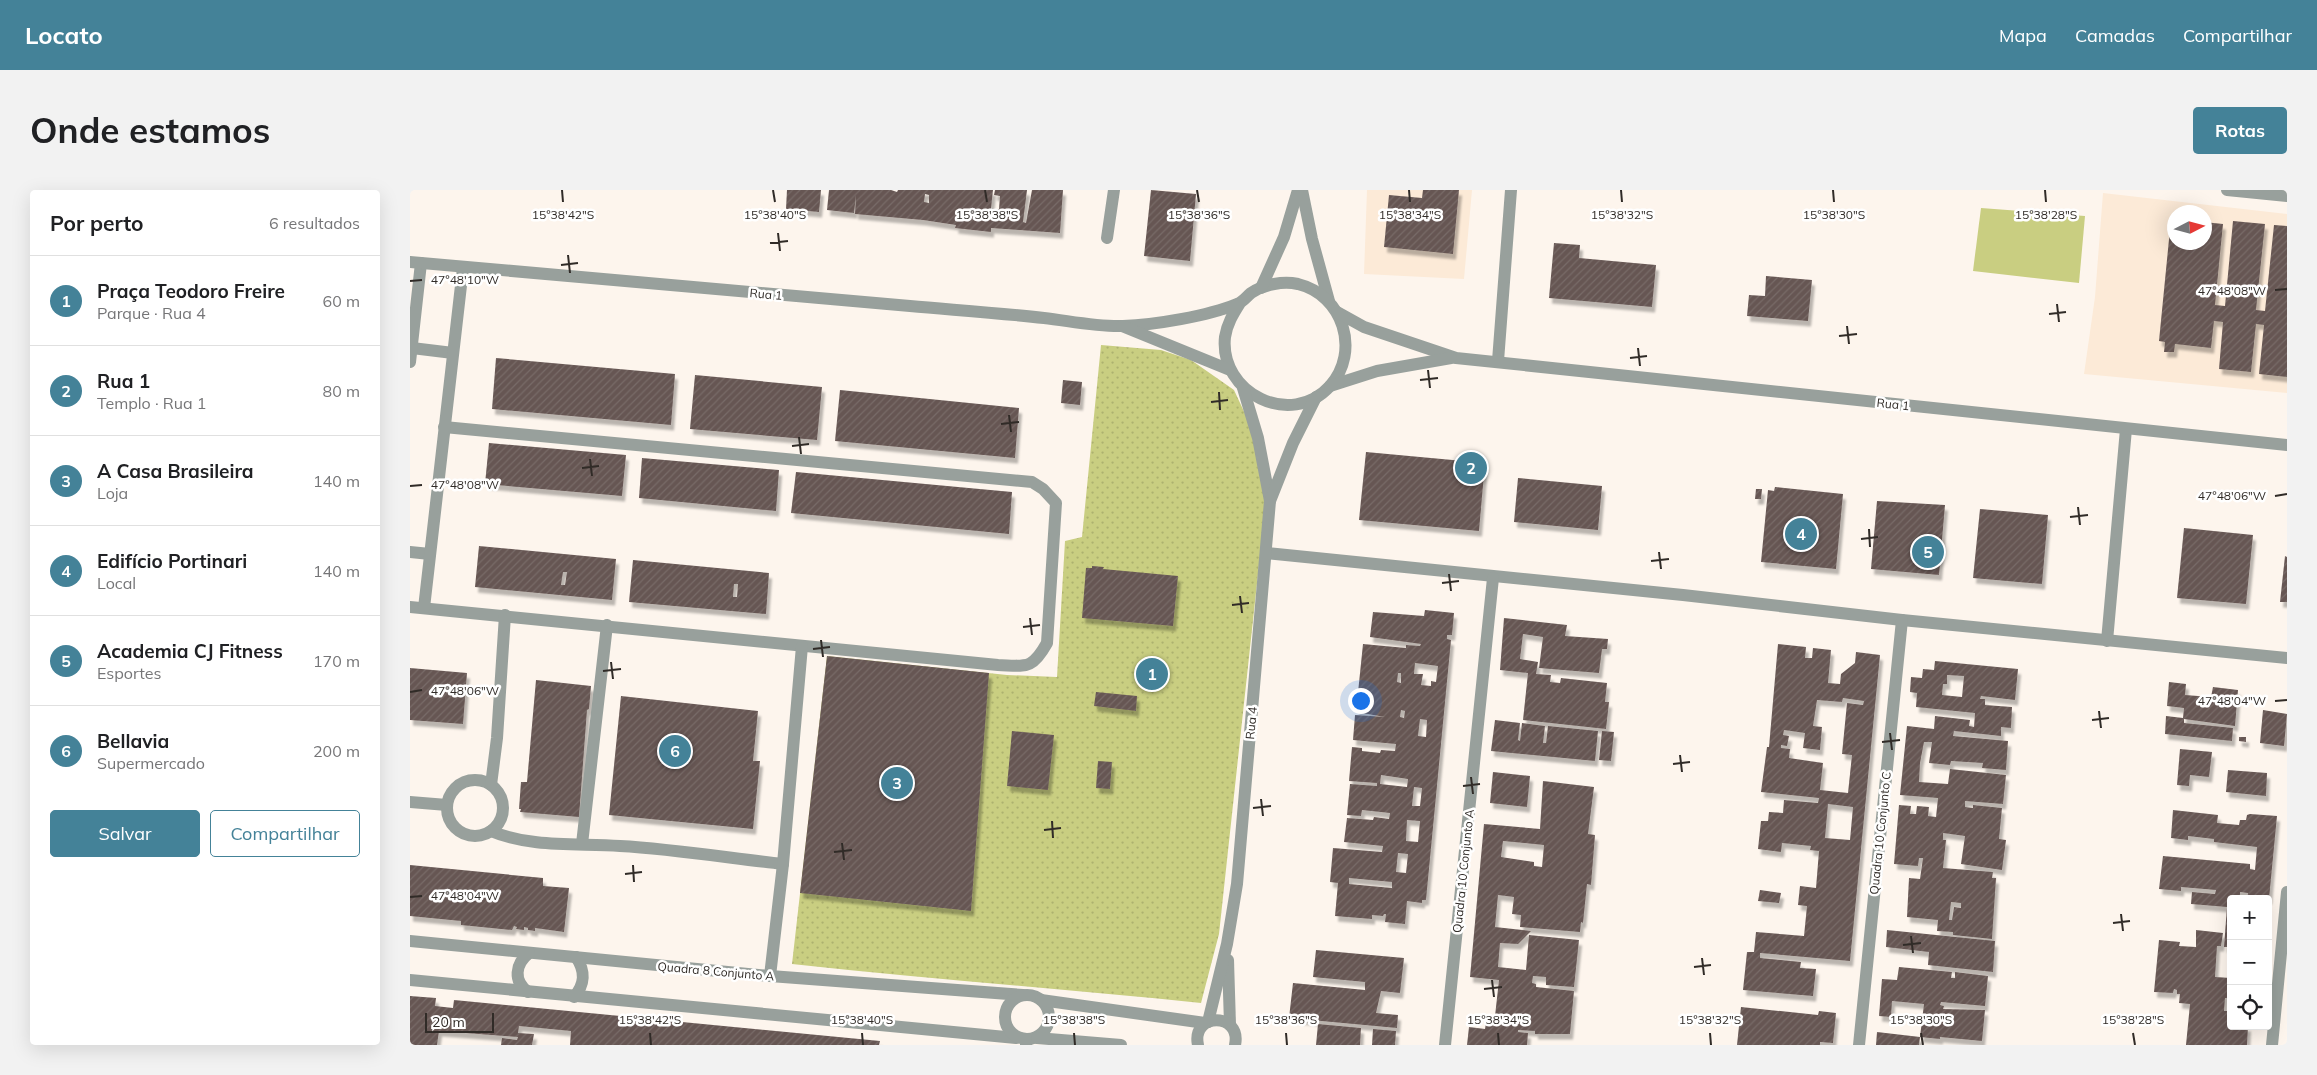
<!DOCTYPE html>
<html lang="pt">
<meta charset="utf-8">
<style>
:root{--surface:#fff;--page:#f2f2f2;--text:#202124;--muted:#757577;--line:#e0e0e0;--accent:#448298}
body{margin:0;font-family:Mulish,sans-serif;background:var(--page);color:var(--text)}
.controls{position:absolute;right:15px;bottom:15px;display:grid;overflow:hidden;border-radius:5px;box-shadow:0 5px 20px #0002}
.controls button{width:45px;height:45px;display:grid;place-items:center;padding:0;border:0;border-bottom:1px solid var(--line);background:var(--surface);color:var(--text);font:25px sans-serif}
.compass{position:absolute;left:1757px;top:15px;width:45px;height:45px;border-radius:50%;background:var(--surface);box-shadow:0 5px 20px #0002;rotate:84deg}
.scale{position:absolute;left:15px;bottom:12px;width:69px;box-sizing:border-box;padding-left:5px;border:2px solid #302b27;border-top:0;font-size:14px;line-height:18px;white-space:nowrap;color:#302b27;-webkit-text-stroke:4px #fff;paint-order:stroke}
.you{position:absolute;left:950px;top:510px;width:18px;height:18px;margin:-12px;border:4px solid #fff;border-radius:50%;background:#1a73e8;box-shadow:0 0 0 8px #1a73e833}
.badge{display:grid;place-items:center;width:32px;height:32px;border-radius:50%;background:var(--accent);color:#fff;font-size:16px;font-weight:700}
.pin{position:absolute;translate:-50% -50%;border:2px solid #fff;box-shadow:0 1px 5px #0006}
.list{margin:0;padding:0;list-style:none}
h2{display:flex;justify-content:space-between;align-items:center;height:65px;margin:0;padding:0 20px;font-size:21px}
h2 small{font-size:16px;font-weight:400;color:var(--muted)}
.list li{display:grid;grid-template-columns:32px 1fr auto;gap:15px;align-items:center;box-sizing:border-box;height:90px;padding:0 20px;border-top:1px solid var(--line)}
.list b{display:block;font-size:19px;white-space:nowrap}
.list p{margin:0;font-size:16px;white-space:nowrap;color:var(--muted)}
.list em{font-size:16px;font-style:normal;color:var(--muted)}
.actions{display:flex;gap:10px;padding:15px 20px}
.actions a{flex:1;padding:11px 0;border:1px solid var(--accent);border-radius:5px;text-align:center;font-size:18px;color:var(--accent)}
.actions .main{background:var(--accent);color:#fff}
.icon{flex:none;width:28px;height:28px;fill:none;stroke:currentColor;stroke-width:2;stroke-linecap:round;stroke-linejoin:round}
.map{position:relative;flex:none;width:1877px;height:855px;overflow:hidden;border-radius:5px}
header{display:flex;align-items:center;gap:30px;box-sizing:border-box;height:70px;padding:0 25px;background:var(--accent);color:#fff}
header strong{font-size:24px}
nav{display:flex;gap:28px;margin-inline-start:auto;font-size:18px}
.intro{display:flex;align-items:center;justify-content:space-between;box-sizing:border-box;height:120px;padding:0 30px}
h1{margin:0;font-size:35px}
.button{padding:12px 22px;border-radius:5px;background:var(--accent);color:#fff;font-size:18px;font-weight:700}
main{display:flex;gap:30px;padding:0 30px}
aside{flex:1;background:var(--surface);border-radius:5px;box-shadow:0 5px 20px #0002}
.map>svg:first-child{display:block}
</style>
<header>
<strong>Locato</strong>
<nav><a>Mapa</a><a>Camadas</a><a>Compartilhar</a></nav>
</header>
<div class="intro"><h1>Onde estamos</h1><a class="button">Rotas</a></div>
<main>
<aside>
<h2>Por perto<small>6 resultados</small></h2>
<ul class="list">
<li><span class="badge">1</span><div><b>Praça Teodoro Freire</b><p>Parque · Rua 4</p></div><em>60 m</em></li>
<li><span class="badge">2</span><div><b>Rua 1</b><p>Templo · Rua 1</p></div><em>80 m</em></li>
<li><span class="badge">3</span><div><b>A Casa Brasileira</b><p>Loja</p></div><em>140 m</em></li>
<li><span class="badge">4</span><div><b>Edifício Portinari</b><p>Local</p></div><em>140 m</em></li>
<li><span class="badge">5</span><div><b>Academia CJ Fitness</b><p>Esportes</p></div><em>170 m</em></li>
<li><span class="badge">6</span><div><b>Bellavia</b><p>Supermercado</p></div><em>200 m</em></li>
</ul>
<div class="actions"><a class="main">Salvar</a><a>Compartilhar</a></div>
</aside>
<div class="map">
<svg width="1877" height="855" viewBox="0 0 1877 855">
<defs>
<pattern id="grass-dots" width="8" height="8" patternUnits="userSpaceOnUse" patternTransform="scale(1.25)"><rect width="8" height="8" fill="#c9ce81"/><path d="M2 2h.1M6 6h.1" fill="none" stroke="#adb16f" stroke-width="1.8" stroke-linecap="round"/></pattern>
<pattern id="building-hatch" width="6" height="6" patternUnits="userSpaceOnUse" patternTransform="scale(1.25)"><rect width="6" height="6" fill="#665653"/><path d="M-1 1l2-2M0 6l6-6M5 7l2-2" fill="none" stroke="#786b68"/></pattern>
<filter id="shadow"><feDropShadow dx="3" dy="5.5" stdDeviation="1" flood-color="#0004"/></filter>
</defs>
<rect width="100%" height="100%" fill="#fdf5ed"/>
<!-- built -->
<g fill="#fcead7" fill-rule="evenodd">
<path d="M957,0h105l-8,89 -100,-5z"/>
<path d="M1693,3l184,21v179l-203,-19 11,-77zM1764,22h30v30h-30z"/>
</g>
<!-- grass -->
<path fill="url(#grass-dots)" d="M691,155l60,5 30,10 43,30 20,43 13,58 -48,443 -18,69c-136,-14 -272,-24 -409,-39l35,-308 180,19 50,2 8,-136 17,-4z"/>
<!-- garden -->
<path fill="#c9ce81" d="M1571,18l104,8 -6,67 -106,-12z"/>
<!-- building -->
<g fill="url(#building-hatch)" fill-rule="evenodd" filter="url(#shadow)">
<path d="M377,0h34l-2,22 -33,-3z"/>
<path d="M419,0h62l6,2 1,-2h95l-3,28 2,1 1,-10h6l1,-13 -6,-1 1,-5h32l-4,32 3,1 6,-33h31l-3,43 -69,-5v4l-36,-4 1,-3 -33,-5 -68,-6 1,-19 -2,18 -27,-3zM515,4l4,1v8l-5,-1z"/>
<path d="M741,0l45,4 -6,67 -46,-5z"/>
<path d="M1013,0h36l-6,64 -69,-7 5,-52 33,3z"/>
<path d="M1761,29h3v23h30v-20l19,2 -8,81 10,1 8,-85 32,3 -9,86 9,1 9,-86 13,1v151l-28,-3 5,-49 -8,-1 -5,48 -32,-3 4,-47 -9,-1 -3,27 -36,-4 -1,8h-10l1,-10 -6,-1z"/>
<path d="M1144,53l26,2 -1,13 77,7 -4,42 -103,-9z"/>
<path d="M1356,86l46,4 -4,41 -61,-5 2,-21 16,1z"/>
<path d="M86,168l179,16 -4,51 -179,-16z"/>
<path d="M285,185l127,12 -5,53 -127,-11z"/>
<path d="M653,190l19,2 -2,23 -19,-2z"/>
<path d="M430,200l179,18 -4,50 -180,-17z"/>
<path d="M79,253l137,12 -4,41 -137,-12z"/>
<path d="M956,262l119,11 -6,68 -120,-11z"/>
<path d="M232,268l137,12 -3,41 -137,-13z"/>
<path d="M386,282l216,20 -3,42 -218,-21z"/>
<path d="M1108,288l84,8 -4,44 -84,-8z"/>
<path d="M1365,297l68,7 -7,75 -75,-7 7,-72 6,1z"/>
<path d="M1346,299h6l-1,10h-6z"/>
<path d="M1467,311l68,4 -6,70 -68,-6z"/>
<path d="M1570,319l68,6 -6,69 -69,-6z"/>
<path d="M1774,338l69,7 -7,69 -69,-6z"/>
<path d="M69,356l137,13 -4,41 -137,-13zM153,382h4l-2,13h-4z"/>
<path d="M1875,366l2,1v45h-7z"/>
<path d="M223,370l136,13 -3,41 -137,-12zM324,394h4l-1,13h-4z"/>
<path d="M682,376l12,1 -1,2 75,7 -5,50 -91,-8 4,-50h6z"/>
<path d="M1015,420l29,3 -2,22h-5v4l4,1 -25,260h-4v3l-15,-2 -2,23 -20,-2 1,-8h-2l-1,2 -11,-1v4l-37,-3 3,-33 -8,-1 3,-34 49,4 1,-6 -39,-4 3,-24 26,2 1,-3 15,2 1,-6 -28,-3 -1,6 -14,-1 3,-31 27,2v-3l-28,-2 3,-34 10,1v3l18,2 1,-3 14,1 1,-7 -43,-4 2,-25 30,2 -29,-5 7,-68 43,4v-3l14,1 1,-2 -51,-7 3,-25 51,4zM1005,473l23,3 -2,16 -5,-1v5l-10,-1 2,-11h-9zM988,483h3v10l-4,-1zM991,520l4,1 -1,7 -4,-1zM1010,529l7,1 -1,17 -8,-1zM971,585l27,4 -1,8 -27,-3zM1004,597l8,1 -2,18h-8zM997,630l13,1 -2,21 -12,-1zM988,663l10,1 -2,19 -10,-1zM939,688l43,4v6l-43,-4z"/>
<path d="M1094,428l63,7 -2,11 43,3 -1,10h-5l-3,24 -60,-5 4,-31 -20,-3 -3,25 18,3 -2,12 15,1 -1,7 10,1 1,-5 46,5 -2,19h4l-3,27 -83,-9 5,-47 -28,-3z"/>
<path d="M1368,454l28,3 -1,11h7l1,-10 18,2 -3,33 12,1 1,-10 14,-11 1,-11 24,3 -30,306 -90,-8v5l41,4 -1,6 16,1 -3,27 -70,-6 4,-38h7l2,-20 48,4 3,-30 -9,-1 2,-19 16,2 3,-37 -9,-1 1,-4 -29,-3 -1,9 -23,-3 3,-28h7l1,-9 14,1 1,-13 34,3 1,-5 -58,-6 6,-45h2zM1433,508l21,3 -1,4 -16,-2 -5,51 10,1 -4,38 -28,-3 3,-27 -34,-5 1,-9 -9,-1v-3l6,1 2,-10 -6,-1 1,-5 21,3 -2,15 17,2 2,-23 -9,-1 4,-26 25,2zM1418,614l25,3 -3,33 -25,-2z"/>
<path d="M417,466l162,17 -18,238 -171,-18z"/>
<path d="M1525,471l83,8 -3,31 -34,-4 -1,3h5v6l27,2 -1,21 -10,-1v9l-47,-5 -1,5 55,5 -2,29 -24,-2 1,-5 -32,-2 -1,4 -21,-2 3,-21h-8l-4,21 -1,19 29,2 2,-15 56,6 -3,29 -38,-3v6l8,1v-3l29,3 -3,31 7,1 -4,30 -41,-6 4,-28 -22,-3v7h3l-3,28 50,4 -1,6h4l-4,61 -39,-4v-3l-16,-1 1,-11 -31,-3 2,-39 11,1 3,-21h-4l-1,8 -24,-2 5,-59 12,1 -1,8h6l1,-8 12,1 -1,9 8,1 2,-19 -38,-3 7,-69 27,3 1,-13 35,4 -1,6 5,1 1,-14 -59,-6 1,-14 -7,-1 1,-15 11,1 1,-9 11,1zM1537,485l17,1 -2,21 -20,-2 1,-11h4zM1541,712l10,1v5l-7,-1 -2,13h-3z"/>
<path d="M0,478l57,5 -4,51 -53,-4z"/>
<path d="M126,490l55,6 -2,23 -2,1 -8,107 -59,-5 1,-3h-2l2,-27h6z"/>
<path d="M1759,492l17,2 -1,11 26,2 2,-10 25,3 -3,36 -51,-7v4l49,5 -1,13 -67,-7 1,-18 17,2 1,-10 -17,-2z"/>
<path d="M686,502l41,4 -1,15 -42,-5z"/>
<path d="M211,506l137,15 -5,50h7l-7,68 -144,-14z"/>
<path d="M1853,520l24,4 -3,32 -24,-3z"/>
<path d="M1085,530l25,3 -2,17 2,1 2,-18 23,3 -2,17h3l2,-17 50,5 -3,30 -104,-10z"/>
<path d="M602,541l42,4 -6,55 -41,-4z"/>
<path d="M1192,541l12,1 -3,29 -12,-1z"/>
<path d="M1829,547h7v5l-7,-1z"/>
<path d="M1770,559l32,3 -3,25 -19,-2 -1,11 -12,-1z"/>
<path d="M688,571l14,1 -2,27 -14,-1z"/>
<path d="M1818,580l39,3 -1,23 -40,-4z"/>
<path d="M1083,582l37,4 -3,31 -37,-4z"/>
<path d="M1133,591l51,6 -6,47 7,1 -4,50 -4,-1 -4,39 -2,-1 -1,10 -60,-5 1,-12 -9,-1 2,-17 -16,-2 -3,32 36,4 -13,13 -18,-1 -2,24 28,3 3,-35 50,5 -5,47 -28,-2v-8l-13,-1 -1,7 4,1v3l38,4 -4,43h-35v-3l-17,-1v2l10,1 -1,12h-60l2,-18 16,2 2,-14 8,1 4,-36 -29,-3 14,-153 56,5zM1093,651l41,4 -2,22 -8,-1v-4l-33,-5z"/>
<path d="M1763,620l45,5 -1,8 22,2 1,-5h6l1,-5 3,-1 27,2 -8,83h-22l1,-6 -8,-1v5l6,2h-15v48h-7l3,-40 -36,-3 1,-12 23,2 1,-4 -35,-3v4l-22,-2 4,-33 87,8v5l5,1 2,-23 -43,-5v-3l-26,-3v4l-17,-2z"/>
<path d="M0,675l133,13v8l26,2 -5,44 -29,-4v3l-7,-1v-2l-4,-1v3l-8,-1 1,-2 -3,-1 -2,4 -51,-5v-4l-51,-5z"/>
<path d="M1350,700l21,3 -2,10 -21,-2z"/>
<path d="M1477,740l108,11 -2,31 -65,-7 1,-13 -43,-5z"/>
<path d="M1786,740l27,3 -2,13h-4l-2,31 16,1v20h-6l-1,13h7v15h17l-1,19h-61l4,-41 -11,-1 1,-9h-3v-4l-3,-1 -1,4 -19,-1 5,-52 21,2 -1,4 17,1z"/>
<path d="M906,760l88,8 -4,35 -19,-2 -5,22 22,2 -1,13 -108,-10 4,-35 72,7v-8l-52,-5z"/>
<path d="M1489,777l53,5 -1,6h4v-6l33,4 -3,30 -44,-4 -1,3 4,1 -1,3 42,1 -3,31 -42,-4v2l-20,-2 -1,8h-43l1,-13 43,5 4,-33 -32,-3 -1,16 -12,-1 3,-37 15,1z"/>
<path d="M0,806l26,2 -1,8 18,2 1,-8 426,41 -1,4h-309l1,-14 -52,-5 -1,7 16,1 -2,11h-31l1,-7 15,2 1,-3 -79,-6 -2,14h-27z"/>
<path d="M1331,817l77,8 1,-4 17,2 -3,30 -13,-1v3h-83z"/>
<path d="M908,834l43,4 -1,17h-44z"/>
<path d="M963,839l23,2 -1,14h-23z"/>
</g>
<g fill="none" stroke-linecap="round" stroke-linejoin="round">
<!-- service -->
<g stroke="#98a09c" stroke-width="12">
<path d="M697,48l7,-48"/>
<path d="M172,654l25,-219"/>
</g>
<!-- minor -->
<g stroke="#98a09c" stroke-width="12">
<path d="M1817,0l60,6"/>
<path d="M2,158l41,5"/>
<path d="M1088,171l13,-171"/>
<path d="M0,172l11,-99"/>
<path d="M0,362l20,2"/>
<path d="M856,363l417,42 219,25 385,38"/>
<path d="M0,417l588,58c28,1 34,5 49,-22l9,-140 -13,-14 -11,-7 -588,-55"/>
<path d="M14,418l39,-340"/>
<path d="M1697,451l19,-212"/>
<circle cx="65" cy="618" r="28"/>
<path d="M81,595l6,-47 8,-123"/>
<path d="M0,612l37,3"/>
<path d="M81,641c40,17 86,12 129,15 54,3 109,12 163,18"/>
<path d="M360,786l13,-112 19,-218"/>
<path d="M616,855l1,-5"/>
<path d="M1035,855l48,-467"/>
<path d="M1449,855l43,-425"/>
<path d="M1862,855l15,-153"/>
</g>
<!-- tertiary -->
<g stroke="#98a09c" stroke-width="12">
<path d="M892,0l10,49 17,62"/>
<path d="M0,72c166,16 333,30 500,44 45,4 89,7 134,12 26,3 53,9 79,8 31,-1 85,-10 114,-22 6,-2 9,-7 14,-11 14,-9 32,-12 47,-9 45,11 63,67 32,102 -39,43 -111,7 -105,-49 2,-13 8,-23 15,-34"/>
<path d="M851,98l23,-51 14,-47"/>
<path d="M927,122l27,15 92,31 831,87"/>
<path d="M712,136l108,44"/>
<path d="M920,196l47,-15 74,-13"/>
<path d="M833,198l15,50 12,63"/>
<path d="M0,751l360,35 253,19"/>
<path d="M818,770l2,65"/>
<path d="M0,790l606,58"/>
<path d="M118,802c-15,-11 -13,-28 1,-39"/>
<circle cx="617" cy="827" r="22"/>
<path d="M164,807c11,-13 12,-25 2,-40"/>
<path d="M631,810l164,23"/>
<path d="M798,832l19,-78 10,-60 33,-383 23,-58 23,-46"/>
<path d="M627,848l84,7"/>
<path d="M788,855c-7,-33 44,-33 37,0"/>
</g>
</g>
<!-- ticks -->
<path fill="none" stroke="#302b27" stroke-width="2" d="M152,0l1,12M363,0l2,12M575,0l2,12M787,0l2,12M999,0l1,12M1211,0l1,12M1423,0l1,12M1635,0l1,12M368,43l2,18M360,53l18,-2M158,65l2,18M151,75l17,-2M0,91l12,-1M1865,100l12,-1M1647,114l2,18M1639,124l17,-2M1437,136l2,18M1429,146l18,-2M1228,158l2,18M1220,168l17,-2M1018,180l2,18M1010,190l18,-2M809,202l1,18M801,212l17,-2M599,225l2,17M591,234l18,-2M389,247l2,17M382,256l17,-2M180,269l2,17M172,278l17,-2M0,296l12,-1M1865,306l12,-2M1668,317l2,18M1660,327l18,-2M1459,339l1,18M1451,349l17,-2M1249,362l2,17M1241,371l18,-2M1039,384l2,17M1032,393l17,-2M830,406l2,17M822,415l17,-2M620,428l2,17M613,437l17,-2M411,450l2,17M403,459l17,-2M201,472l2,17M193,481l18,-2M0,502l12,-2M1865,511l12,-1M1689,521l2,17M1682,530l17,-2M1480,543l2,17M1472,552l18,-2M1270,565l2,17M1263,574l17,-2M1061,587l2,17M1053,596l17,-2M851,609l2,17M843,618l18,-2M642,631l1,17M634,640l17,-2M432,653l2,17M424,662l18,-2M223,675l1,17M215,684l17,-2M0,707l12,-1M1711,724l2,17M1703,733l17,-2M1501,746l2,17M1493,755l18,-2M1292,768l2,17M1284,777l17,-2M1082,790l2,17M1074,799l18,-2M240,843l1,12M452,843l1,12M664,843l1,12M876,843l1,12M1088,843l1,12M1300,843l1,12M1511,843l2,12M1723,843l2,12"/>
<g text-anchor="middle" dominant-baseline="central" stroke-width="5" stroke-linejoin="round" paint-order="stroke">
<!-- street labels -->
<g font-size="12" fill="#302b27" stroke="#fff">
<text transform="translate(356 104) rotate(5)">Rua 1</text>
<text transform="translate(1483 214) rotate(6)">Rua 1</text>
<text transform="translate(841 533) rotate(-85)">Rua 4</text>
<text transform="translate(1470 643) rotate(-84)">Quadra 10 Conjunto C</text>
<text transform="translate(1053 681) rotate(-84)">Quadra 10 Conjunto A</text>
<text transform="translate(306 781) rotate(5)">Quadra 8 Conjunto A</text>
</g>
</g>
<g font-size="12" text-anchor="middle" fill="#302b27" stroke="#fff" stroke-width="5" stroke-linejoin="round" paint-order="stroke">
<text x="153" y="29">15°38'42"S</text>
<text x="365" y="29">15°38'40"S</text>
<text x="577" y="29">15°38'38"S</text>
<text x="789" y="29">15°38'36"S</text>
<text x="1000" y="29">15°38'34"S</text>
<text x="1212" y="29">15°38'32"S</text>
<text x="1424" y="29">15°38'30"S</text>
<text x="1636" y="29">15°38'28"S</text>
<text x="55" y="94">47°48'10"W</text>
<text x="1822" y="105">47°48'08"W</text>
<text x="55" y="299">47°48'08"W</text>
<text x="1822" y="310">47°48'06"W</text>
<text x="55" y="505">47°48'06"W</text>
<text x="1822" y="515">47°48'04"W</text>
<text x="55" y="710">47°48'04"W</text>
<text x="240" y="834">15°38'42"S</text>
<text x="452" y="834">15°38'40"S</text>
<text x="664" y="834">15°38'38"S</text>
<text x="876" y="834">15°38'36"S</text>
<text x="1088" y="834">15°38'34"S</text>
<text x="1300" y="834">15°38'32"S</text>
<text x="1511" y="834">15°38'30"S</text>
<text x="1723" y="834">15°38'28"S</text>
</g>
</svg>
<div class="controls">
<button>+</button>
<button>−</button>
<button><svg class="icon" aria-label="locate" viewBox="0 0 24 24"><circle cx="12" cy="12" r="6"/><path d="M12 2v4M12 18v4M2 12h4M18 12h4"/></svg></button>
</div>
<svg class="compass" viewBox="-18 -18 36 36"><path d="M0-13l5 13h-10z" fill="#e53935"/><path d="M0 13l5-13h-10z" fill="#757577"/></svg>
<div class="scale">20 m</div>
<div class="you"></div>
<div class="pin badge" style="left:742px;top:484px">1</div>
<div class="pin badge" style="left:1061px;top:278px">2</div>
<div class="pin badge" style="left:487px;top:593px">3</div>
<div class="pin badge" style="left:1391px;top:344px">4</div>
<div class="pin badge" style="left:1518px;top:362px">5</div>
<div class="pin badge" style="left:265px;top:561px">6</div>
</div>
</main>
